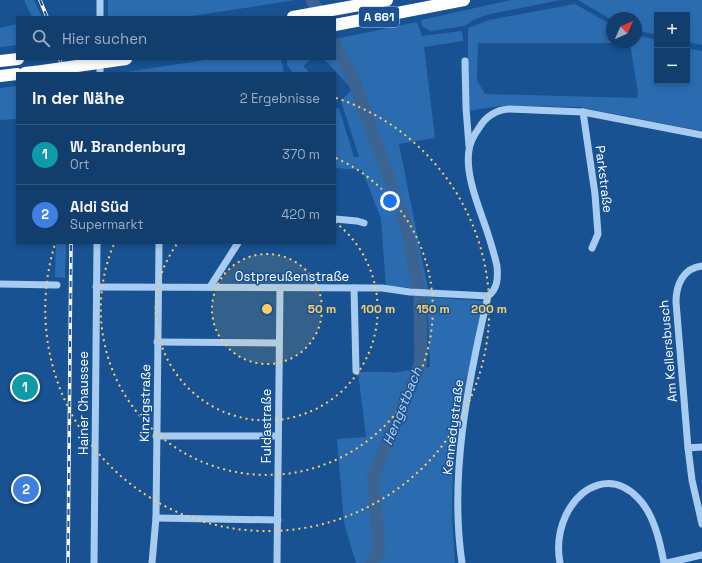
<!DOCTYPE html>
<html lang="de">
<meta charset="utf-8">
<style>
:root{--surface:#123e6e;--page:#1f4976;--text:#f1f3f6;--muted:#9caec2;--line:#315781;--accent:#ffcd66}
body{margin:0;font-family:"Space Grotesk",sans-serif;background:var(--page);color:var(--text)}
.controls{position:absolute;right:12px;top:12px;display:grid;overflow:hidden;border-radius:0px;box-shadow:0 2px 6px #0003}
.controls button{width:36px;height:36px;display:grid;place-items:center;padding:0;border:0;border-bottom:1px solid var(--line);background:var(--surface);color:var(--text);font:20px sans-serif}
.compass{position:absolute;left:606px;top:12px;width:36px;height:36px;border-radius:50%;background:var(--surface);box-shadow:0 2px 6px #0003;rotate:45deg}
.you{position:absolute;left:390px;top:201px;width:14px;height:14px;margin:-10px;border:3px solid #fff;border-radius:50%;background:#1a73e8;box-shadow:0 0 0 6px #1a73e833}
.badge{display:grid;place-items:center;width:26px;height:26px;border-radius:50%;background:var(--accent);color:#fff;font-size:13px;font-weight:700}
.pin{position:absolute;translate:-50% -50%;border:2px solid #fff;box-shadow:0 1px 4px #0006}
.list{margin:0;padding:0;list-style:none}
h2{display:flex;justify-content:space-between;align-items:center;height:52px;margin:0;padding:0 16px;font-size:17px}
h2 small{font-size:13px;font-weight:400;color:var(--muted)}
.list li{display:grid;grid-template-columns:26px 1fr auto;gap:12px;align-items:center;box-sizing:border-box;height:60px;padding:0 16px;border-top:1px solid var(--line)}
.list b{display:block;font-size:15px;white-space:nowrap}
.list p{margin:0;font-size:13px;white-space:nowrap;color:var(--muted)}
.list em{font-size:13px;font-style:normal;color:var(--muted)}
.icon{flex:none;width:22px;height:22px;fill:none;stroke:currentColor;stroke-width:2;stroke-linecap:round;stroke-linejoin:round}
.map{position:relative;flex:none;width:702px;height:563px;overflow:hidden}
.search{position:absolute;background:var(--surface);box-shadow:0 2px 6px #0003;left:16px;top:16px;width:320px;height:44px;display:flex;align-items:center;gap:10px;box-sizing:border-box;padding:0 14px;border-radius:0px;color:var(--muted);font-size:15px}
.panel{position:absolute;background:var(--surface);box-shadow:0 2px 6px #0003;left:16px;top:72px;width:320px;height:172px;border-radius:0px}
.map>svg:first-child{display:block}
</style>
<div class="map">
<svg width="702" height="563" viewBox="0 0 702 563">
<rect width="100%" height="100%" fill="#185292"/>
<!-- green -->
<g fill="#2b6cb0" fill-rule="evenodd">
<path d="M24,0h10l8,17h-10z"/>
<path d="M108,0h188l-111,17h-77z"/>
<path d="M511,0h50l-71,14 -17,6 -8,6 -34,5 -9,-5 -1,-6z"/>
<path d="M578,0h124v45l-15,-3v-27h-30v20l-21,-5v-12h-24v2z"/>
<path d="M575,4l37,21v17h24v-7l21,5v41h30v-33l15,3v80l-123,-24 -80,-1 -31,5v-83l21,-8zM478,43h152l8,50 -1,5 -152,-4 -8,-14z"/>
<path d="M417,22l5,14 40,-5 1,10 -39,6 11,91 -36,6 29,145 -42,-3 -5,-68 -19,-48 -27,-2v-61l4,2 15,48h5l-18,-56 11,-12 -28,-30h11v-20z"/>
<path d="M17,24v21l-17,2v-19z"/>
<path d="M212,59h69l3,14h-165z"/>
<path d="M287,59h24l-8,7 5,5 -1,2h-14l-6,-8z"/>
<path d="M17,86v33l-17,1v-32z"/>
<path d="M56,243h10l-1,35 -10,-1z"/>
<path d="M427,297l56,4c-14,67 -30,135 -31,204 0,19 2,39 3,58h-99l-12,-40 -7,-84 29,-2 -8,-65h33l1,1 38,-6z"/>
</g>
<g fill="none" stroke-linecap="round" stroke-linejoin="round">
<!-- river -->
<g stroke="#3b6492" stroke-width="13">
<path d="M312,0l9,17"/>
<path d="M335,45l18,33 53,147 14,72 1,58 -1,10 -47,112 6,75 -7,11"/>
</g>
<!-- minor -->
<g stroke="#a8cbf0" stroke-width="7">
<path d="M100,0v17"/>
<path d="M100,59v14"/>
<path d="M465,61l1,47 3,38"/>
<path d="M583,112l12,82 3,40 -6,14"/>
<path d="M335,219l22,2 7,2"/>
<path d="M702,266c-19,2 -26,19 -26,36l12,146 4,32 10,44"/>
<path d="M0,284l57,1"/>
<path d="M96,287l286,1 28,4 78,4"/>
<path d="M210,287l28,-44"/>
<path d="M354,288l2,83"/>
<path d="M488,296c10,-7 10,-19 9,-30 -3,-13 -7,-26 -11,-38 -8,-23 -21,-54 -17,-78 1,-8 5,-15 10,-22 7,-12 16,-18 30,-19l74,3 119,23"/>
<path d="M157,342l122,1"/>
<path d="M156,436h122"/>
<path d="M688,448l14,-1"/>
<path d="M156,518l122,2"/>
<path d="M94,563l3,-320"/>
<path d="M152,563l4,-45 3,-275"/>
<path d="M277,563l3,-274"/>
<path d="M462,563c-13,-88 6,-181 26,-267"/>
<path d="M560,563c-3,-16 -1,-33 6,-48 15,-30 46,-44 72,-17 16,16 22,44 26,65"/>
<path d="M667,563l35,-8"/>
</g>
<!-- highway -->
<g stroke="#fff" stroke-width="12">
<path d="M293,17l94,-17"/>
<path d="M335,25l129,-25"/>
<path d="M0,61l18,-2"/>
<path d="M25,73l17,-2"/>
<path d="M0,76l17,-2"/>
</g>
<defs>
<g id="rail">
<path d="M40,0l7,17"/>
<path d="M60,59l3,14"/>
<path d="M68,563l3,-320"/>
</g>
</defs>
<!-- rail casing -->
<use href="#rail" stroke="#fff" stroke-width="3.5"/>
<!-- rail -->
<use href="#rail" stroke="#185292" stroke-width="2" stroke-dasharray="6" stroke-linecap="butt"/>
<!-- highway-bridge -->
<path stroke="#fff" stroke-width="12" d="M42,71l84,-12"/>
</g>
<!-- distance rings -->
<circle cx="267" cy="309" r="55" fill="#ffcd66" fill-opacity=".12"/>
<g fill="none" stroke="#ffcd66" stroke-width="2" stroke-dasharray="2 4">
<circle cx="267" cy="309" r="55"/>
<path d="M335 222A111 111 0 1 1 177 244"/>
<path d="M336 158A166 166 0 1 1 114 244"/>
<path d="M336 98A222 222 0 1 1 55 244"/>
</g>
<g text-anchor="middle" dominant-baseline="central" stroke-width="3" stroke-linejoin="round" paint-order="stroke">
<!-- shield labels -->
<rect fill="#185292" stroke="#bacbde" stroke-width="1" x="359" y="7" width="40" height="20" rx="3"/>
<g font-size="12" font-weight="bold" fill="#fff">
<text x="379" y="17">A 661</text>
</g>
<!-- street labels -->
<g font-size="13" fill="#fff" stroke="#185292">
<text transform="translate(604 179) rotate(83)">Parkstraße</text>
<text x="292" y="276">Ostpreußenstraße</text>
<text transform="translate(668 351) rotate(-95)">Am Kellersbusch</text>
<text transform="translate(83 403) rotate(-90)">Hainer Chaussee</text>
<text transform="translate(145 403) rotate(-89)">Kinzigstraße</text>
<text transform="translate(266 426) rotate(-90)">Fuldastraße</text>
<text transform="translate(453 427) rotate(-83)">Kennedystraße</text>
</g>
<!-- water labels -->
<g font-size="14" font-style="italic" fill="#b4d5f6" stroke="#185292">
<text transform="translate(402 406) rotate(-68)">Hengstbach</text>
</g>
</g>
<circle cx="267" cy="309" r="6" fill="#ffcd66" stroke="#185292" stroke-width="2"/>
<g font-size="12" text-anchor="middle" font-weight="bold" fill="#ffcd66" stroke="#185292" stroke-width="3" stroke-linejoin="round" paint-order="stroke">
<text x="322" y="313">50 m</text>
<text x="378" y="313">100 m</text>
<text x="433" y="313">150 m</text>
<text x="489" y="313">200 m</text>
</g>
</svg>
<div class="controls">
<button>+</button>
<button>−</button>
</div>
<svg class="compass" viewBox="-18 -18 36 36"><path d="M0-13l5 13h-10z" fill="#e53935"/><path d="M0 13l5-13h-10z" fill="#9caec2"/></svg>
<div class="you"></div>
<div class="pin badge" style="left:25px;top:387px;background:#0f9aa8">1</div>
<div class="pin badge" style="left:26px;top:489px;background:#3f7fe0">2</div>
<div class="search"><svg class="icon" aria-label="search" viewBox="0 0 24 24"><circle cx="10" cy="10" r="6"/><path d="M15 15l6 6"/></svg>Hier suchen</div>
<section class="panel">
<h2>In der Nähe<small>2 Ergebnisse</small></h2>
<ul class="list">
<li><span class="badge" style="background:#0f9aa8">1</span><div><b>W. Brandenburg</b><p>Ort</p></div><em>370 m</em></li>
<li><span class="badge" style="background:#3f7fe0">2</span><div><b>Aldi Süd</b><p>Supermarkt</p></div><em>420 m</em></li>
</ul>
</section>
</div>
